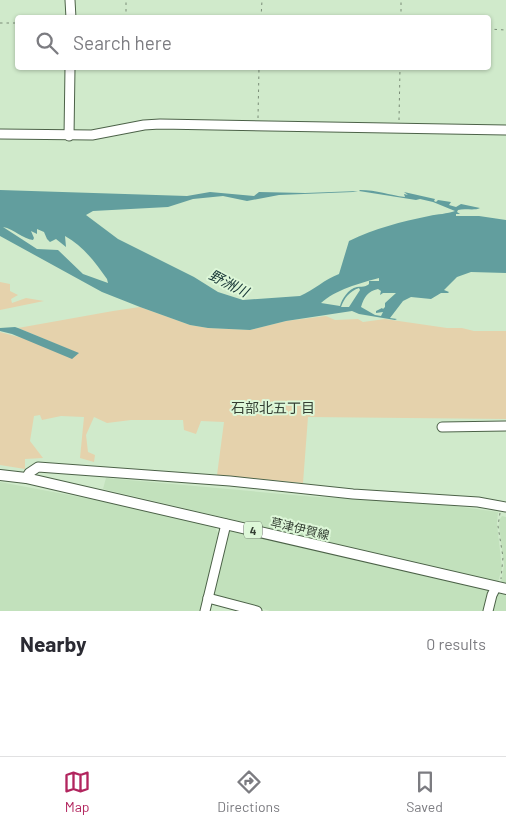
<!DOCTYPE html>
<meta charset="utf-8">
<style>
:root{--surface:#fff;--page:#f2f2f3;--text:#2b2b33;--muted:#7c7c81;--line:#e1e1e2;--accent:#b2255e}
body{margin:0;font-family:Barlow,"Noto Sans JP",sans-serif;background:var(--page);color:var(--text)}
.list{margin:0;padding:0;list-style:none}
h2{display:flex;justify-content:space-between;align-items:center;height:65px;margin:0;padding:0 20px;font-size:21px}
h2 small{font-size:16px;font-weight:400;color:var(--muted)}
.icon{flex:none;width:28px;height:28px;fill:none;stroke:currentColor;stroke-width:2;stroke-linecap:round;stroke-linejoin:round}
.map{position:relative;flex:none;width:506px;height:611px;overflow:hidden}
.search{position:absolute;background:var(--surface);box-shadow:0 1px 4px #0004;left:15px;right:15px;top:15px;height:55px;display:flex;align-items:center;gap:12px;box-sizing:border-box;padding:0 18px;border-radius:5px;color:var(--muted);font-size:19px}
.sheet{height:145px;background:var(--surface)}
nav{display:flex;justify-content:space-around;align-items:center;box-sizing:border-box;height:70px;border-top:1px solid var(--line);background:var(--surface);font-size:14px;color:var(--muted)}
nav a{display:grid;justify-items:center;gap:2px}
nav .on{color:var(--accent)}
.map>svg:first-child{display:block}
</style>
<div class="map">
<svg width="506" height="611" viewBox="0 0 506 611">
<rect width="100%" height="100%" fill="#d0eacb"/>
<!-- built -->
<g fill="#c2e1bc">
<path d="M106,478l210,19 103,4 79,11 -1,12 5,44 -4,14 -395,-93z"/>
<path d="M0,482l101,19 114,26 3,6 -17,78h-201z"/>
<path d="M502,516l4,1v67l-5,-1 3,-18 -5,-39 1,-7z"/>
<path d="M229,530l260,59 -4,22h-215l-56,-16 -2,-2z"/>
<path d="M498,589l8,2v20h-13z"/>
</g>
<!-- green -->
<g fill="#e5d2ac">
<path d="M0,282l10,2v7l8,4 -7,4 1,4 14,-5 18,3 -44,9z"/>
<path d="M140,307l50,18 18,3 42,2 36,-9 40,-5 9,4 23,-1 5,3 22,-3 62,9h15l12,3h32v88l-198,-2 -5,66 -86,-8 7,-53 -23,-1 -5,13 -12,-4 -1,-10h-52l-24,3 -13,-6 -8,18 2,17 7,3 -1,7 -14,-4 4,-41 -23,-1 -19,4 -2,-5 -6,1 -4,25 13,17 -18,1v10l-25,-4v-133l78,21 -60,-25 95,-17z"/>
</g>
<!-- water -->
<g fill="#629e9e" fill-rule="evenodd">
<path d="M0,190l187,6 23,-4 44,4 5,-4 46,1 53,-2 -5,1 -74,3 -32,6 -24,-5 -30,3 -25,8 -75,4 -7,4 32,24 76,38 24,15 25,8 57,-4c14,-6 25,-17 39,-22l10,-33c26,-13 52,-19 80,-25 9,-2 18,-2 26,-5l-22,-9 -13,-3 -4,1 -57,-9 1,-1c17,0 29,5 45,7l-1,-3 4,1 -4,-3 31,7 -1,2 2,1 2,-2 13,2 -2,3 7,2 5,-3 19,4c-6,3 -15,0 -22,2l-1,2 3,2h-4v2h23l27,4v53l-35,-1 -14,5 -13,13 5,2 -1,1h-7l-10,6 -20,-2 -8,4 -13,17 7,1 -2,1 -36,-6 -7,-3 -66,10 -36,9 -42,-2 -18,-3 -50,-18 -38,-15 -102,-56zM3,227c11,2 20,12 30,13l1,-2 -3,-7 6,3v-5l7,3 3,7 3,3 6,-3 10,8 -1,-11c18,10 30,26 42,43l1,4 -25,-9 -25,-24 -21,-1zM379,278v3h-10v3c-5,4 -7,2 -12,3 -9,2 -15,12 -17,19l-19,-3c14,-13 39,-20 58,-25zM359,288l1,2 -11,17h-8c3,-9 9,-16 18,-19zM378,289l3,2 -1,4 3,-2h13l-11,10v4l-2,2 -1,-1 -6,3v2l7,-1 -2,4 -6,-1 -14,-8c3,-10 7,-16 17,-18z"/>
<path d="M15,327l3,1 61,25 -7,6 -60,-25 -12,-3v-3z"/>
</g>
<g fill="none" stroke-linecap="round" stroke-linejoin="round">
<defs>
<g id="minor">
<path d="M70,0l1,18"/>
<path d="M0,134l92,1 52,-10 16,-1 346,6"/>
<path d="M69,136l1,-68"/>
<path d="M442,427l64,-1"/>
<path d="M26,478l3,-5 9,-6 192,14 123,13 125,8 28,5"/>
<path d="M208,598l49,13"/>
<path d="M205,611l21,-87"/>
<path d="M488,611l4,-16 4,-8"/>
</g>
<path id="major" d="M0,475l26,3 480,111"/>
</defs>
<!-- minor casing -->
<use href="#minor" stroke="#4c6248" stroke-width="11"/>
<!-- major casing -->
<use href="#major" stroke="#4c6248" stroke-width="12"/>
<!-- path -->
<g stroke="#7a8c77" stroke-width="1" stroke-dasharray="2.5 4" stroke-linecap="butt">
<path d="M126,18v-18"/>
<path d="M261,18l1,-18"/>
<path d="M401,18v-18"/>
<path d="M0,23h18"/>
<path d="M488,29l18,1"/>
<path d="M258,118l1,-50"/>
<path d="M399,120l1,-52"/>
<path d="M500,513l-2,13 5,31 -2,22"/>
</g>
<!-- minor -->
<use href="#minor" stroke="#fff" stroke-width="9"/>
<!-- major -->
<use href="#major" stroke="#fff" stroke-width="10"/>
</g>
<g text-anchor="middle" dominant-baseline="central" stroke-width="4" stroke-linejoin="round" paint-order="stroke">
<!-- shield labels -->
<rect fill="#ddf7d8" stroke="#677664" stroke-width="1" x="244" y="521.5" width="18" height="17" rx="4"/>
<g font-size="11" font-weight="bold" fill="#343f33">
<text x="253" y="530">4</text>
</g>
<!-- street labels -->
<g font-size="12" fill="#343f33" stroke="#ddf7d8">
<text transform="translate(300 528) rotate(13)">草津伊賀線</text>
</g>
<!-- water labels -->
<g font-size="14" font-style="italic" fill="#153434" stroke="#ddf7d8">
<text transform="translate(229 283) rotate(27)">野洲川</text>
</g>
<!-- neighbourhood labels -->
<g font-size="14" fill="#343f33" stroke="#ddf7d8">
<text x="273" y="407">石部北五丁目</text>
</g>
</g>
</svg>
<div class="search"><svg class="icon" aria-label="search" viewBox="0 0 24 24"><circle cx="10" cy="10" r="6"/><path d="M15 15l6 6"/></svg>Search here</div>
</div>
<section class="sheet">
<h2>Nearby<small>0 results</small></h2>
<ul class="list">
</ul>
</section>
<nav>
<a class="on"><svg class="icon" aria-label="map" viewBox="0 0 24 24"><path d="M3 6l6-2 6 2 6-2v14l-6 2-6-2-6 2zM9 4v14M15 6v14"/></svg>Map</a>
<a><svg class="icon" aria-label="directions" viewBox="0 0 24 24"><path d="M12 3l9 9-9 9-9-9zM9 14v-3h6M13 9l2 2-2 2"/></svg>Directions</a>
<a><svg class="icon" aria-label="saved" viewBox="0 0 24 24"><path d="M7 4h10v16l-5-4-5 4z"/></svg>Saved</a>
</nav>
